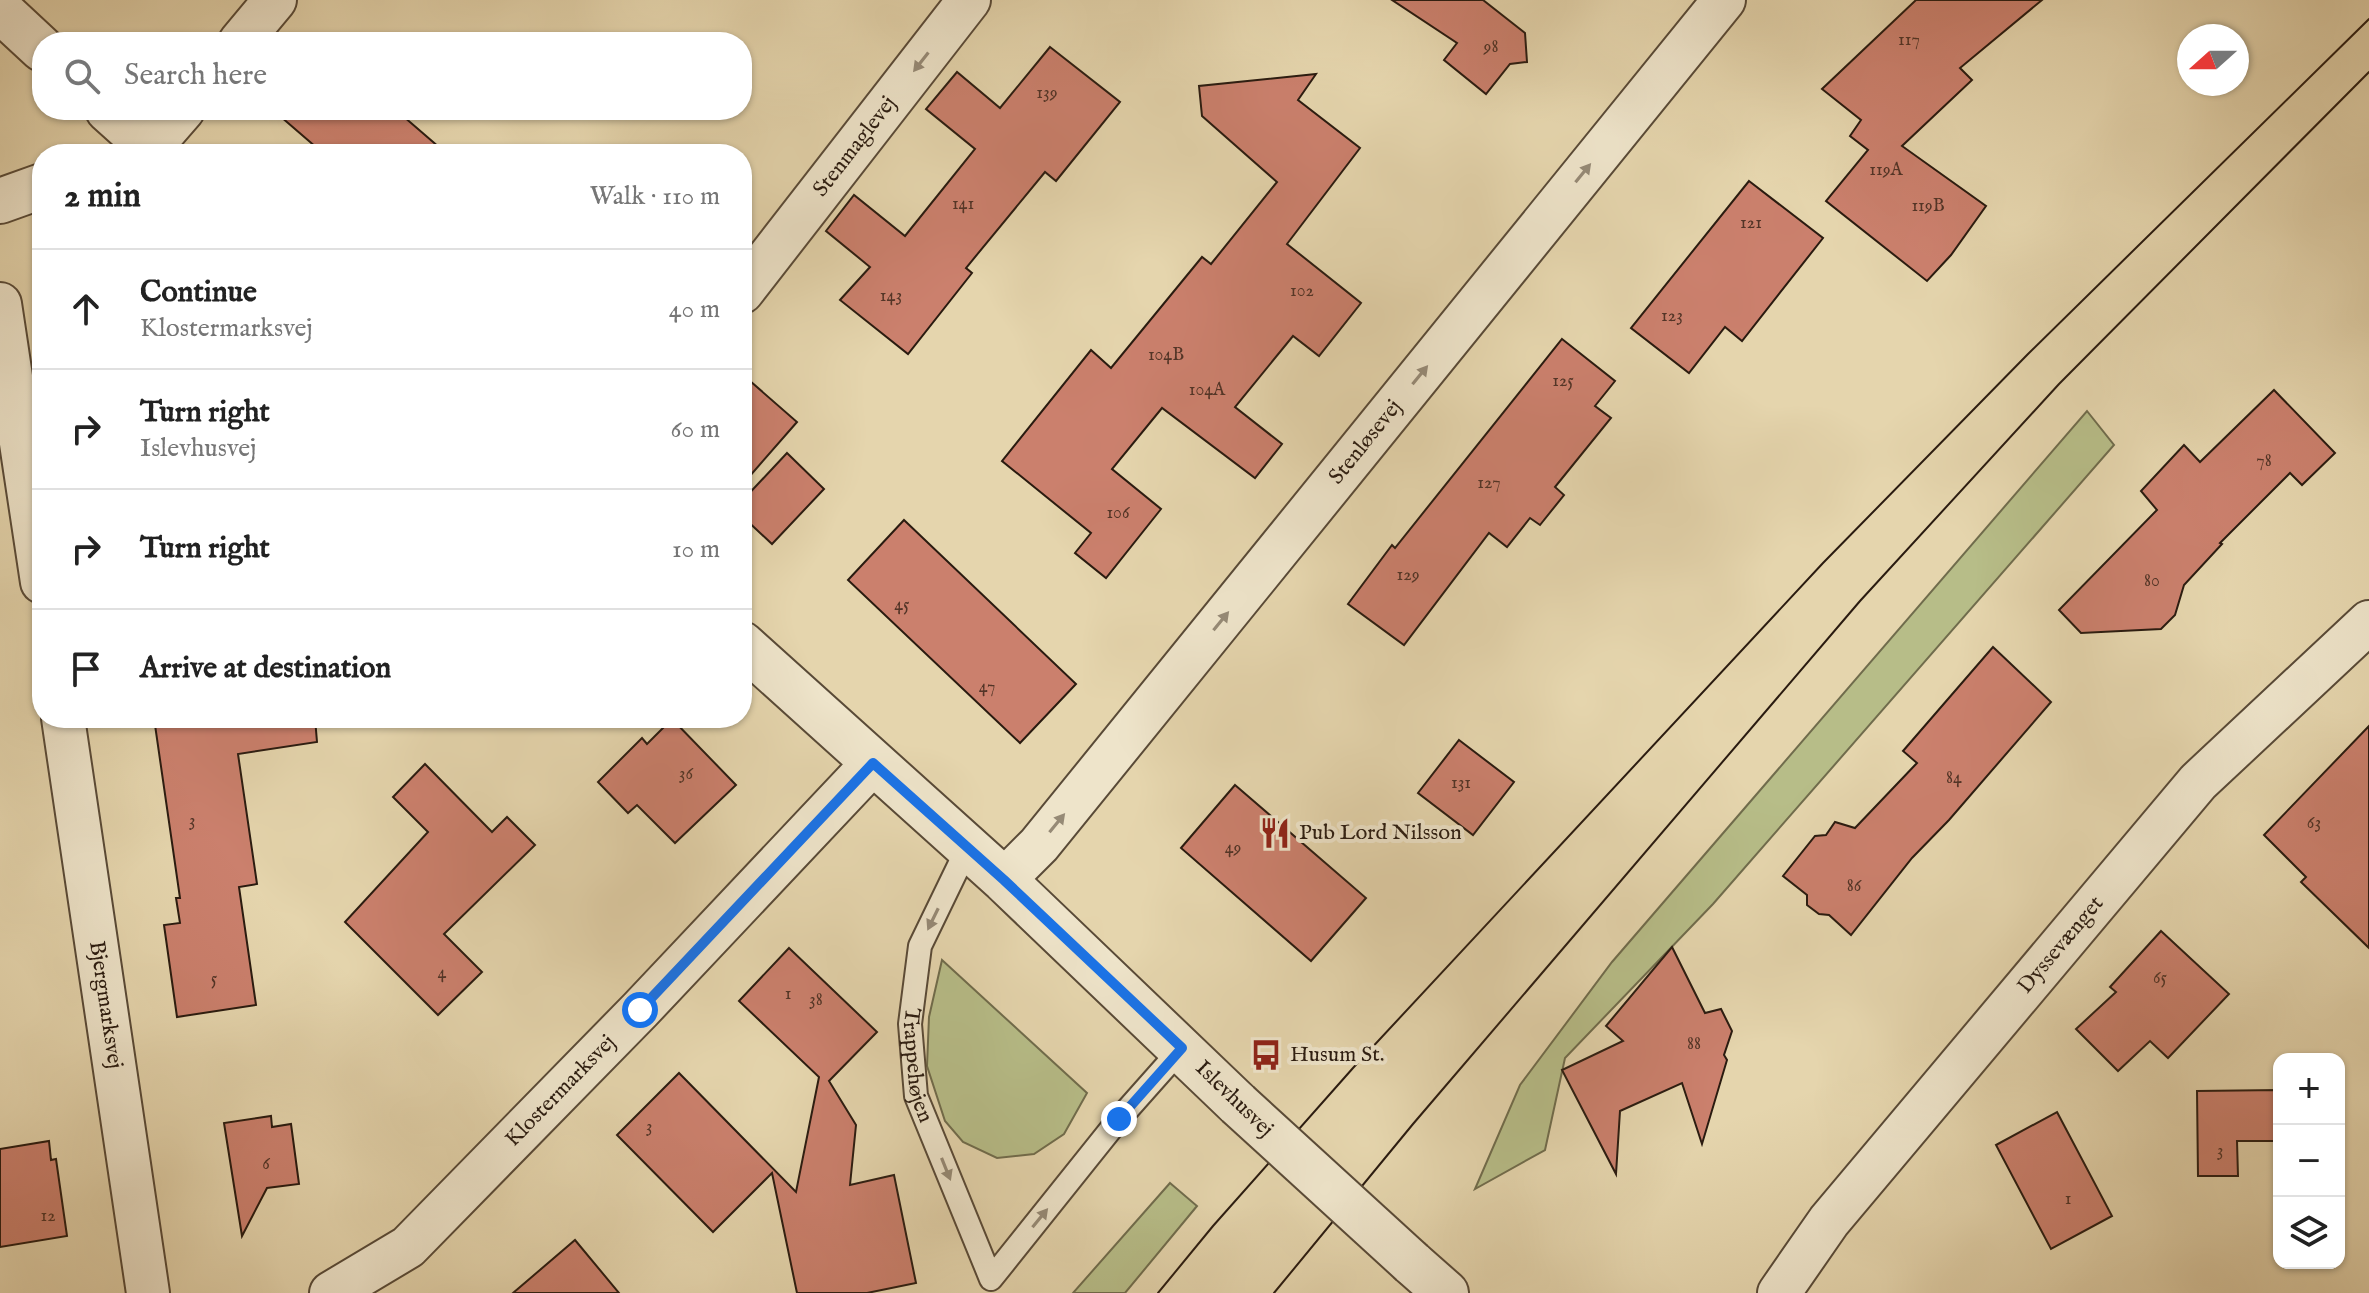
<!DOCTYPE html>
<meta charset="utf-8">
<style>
:root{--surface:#fff;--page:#f6f6f6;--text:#222;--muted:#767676;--line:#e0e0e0}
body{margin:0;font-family:"IM FELL English",serif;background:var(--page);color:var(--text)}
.controls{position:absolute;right:24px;bottom:24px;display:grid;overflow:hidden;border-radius:16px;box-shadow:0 2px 6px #0004}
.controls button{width:72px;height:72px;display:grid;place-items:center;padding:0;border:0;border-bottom:2px solid var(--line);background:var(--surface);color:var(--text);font:40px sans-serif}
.compass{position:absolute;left:2177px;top:24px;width:72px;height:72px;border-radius:50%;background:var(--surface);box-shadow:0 2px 6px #0004;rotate:249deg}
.stop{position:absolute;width:24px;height:24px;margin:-18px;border:6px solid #1a73e8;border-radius:50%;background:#fff}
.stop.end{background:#1a73e8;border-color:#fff;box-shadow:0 2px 8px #0008}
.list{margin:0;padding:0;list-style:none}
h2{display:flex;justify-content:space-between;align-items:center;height:104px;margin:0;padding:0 32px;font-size:34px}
h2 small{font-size:26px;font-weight:400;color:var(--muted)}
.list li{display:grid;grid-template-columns:52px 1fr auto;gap:24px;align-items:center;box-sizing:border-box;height:120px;padding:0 32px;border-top:2px solid var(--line)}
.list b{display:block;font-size:30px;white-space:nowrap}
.list p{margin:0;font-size:26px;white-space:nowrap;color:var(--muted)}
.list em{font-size:26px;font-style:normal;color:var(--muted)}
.icon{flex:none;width:44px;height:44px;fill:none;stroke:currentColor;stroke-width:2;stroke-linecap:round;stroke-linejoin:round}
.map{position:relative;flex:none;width:2369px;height:1293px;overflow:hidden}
.search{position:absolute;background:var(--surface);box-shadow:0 2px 6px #0004;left:32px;top:32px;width:720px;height:88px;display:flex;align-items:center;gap:20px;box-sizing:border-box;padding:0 28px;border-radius:32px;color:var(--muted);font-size:30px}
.panel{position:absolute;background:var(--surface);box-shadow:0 2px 6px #0004;left:32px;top:144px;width:720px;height:584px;border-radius:32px}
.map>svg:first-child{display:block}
</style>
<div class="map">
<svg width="2369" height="1293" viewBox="0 0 2369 1293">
<rect width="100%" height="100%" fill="#e5d5ad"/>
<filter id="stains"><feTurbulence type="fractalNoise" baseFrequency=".0025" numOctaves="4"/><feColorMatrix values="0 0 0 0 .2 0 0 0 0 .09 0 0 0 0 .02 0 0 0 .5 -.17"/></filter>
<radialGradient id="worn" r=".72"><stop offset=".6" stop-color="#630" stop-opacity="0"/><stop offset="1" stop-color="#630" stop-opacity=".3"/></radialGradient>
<!-- green -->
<g fill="#b7bd88" stroke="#706c4c" stroke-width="2">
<path d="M2087,411l27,34 -401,459 -148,154 -20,92 -70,39 45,-104 92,-123z"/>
<path d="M942,960l145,133 -23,41 -30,20 -37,4 -34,-16 -18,-21 -18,-55 2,-49z"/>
<path d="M1170,1183l27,23 -72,87h-52z"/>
</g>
<!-- building -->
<g fill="#cb806d" stroke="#2a1b10" stroke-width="2">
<path d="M1392,0h91l42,33 2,29 -17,2 -24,30 -42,-34 13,-17z"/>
<path d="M1916,0h126l-82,68 12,12 -70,66 84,60 -35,49 -24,26 -101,-80 42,-51 -18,-14 11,-16 -39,-31z"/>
<path d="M1050,47l70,55 -64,79 -11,-9 -79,96 6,5 -64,81 -68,-54 30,-33 -44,-36 28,-36 51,41 70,-87 -49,-40 31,-37 43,36z"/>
<path d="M1316,74l-18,26 62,48 -73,96 74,59 -42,53 -26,-20 -58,71 47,37 -27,34 -93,-70 -50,61 49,40 -55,69 -31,-25 16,-20 -89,-72 89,-111 20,18 91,-111 9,7 66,-82 -75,-66 -3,-30z"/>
<path d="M273,110h123l51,44h-123z"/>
<path d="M1749,181l74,57 -81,103 -17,-14 -36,46 -58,-45z"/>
<path d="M1562,339l53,42 -20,25 16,12 -56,69 9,8 -24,30 -10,-7 -23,29 -18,-14 -85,112 -56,-41 44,-59 3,3z"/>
<path d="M742,374l55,48 -55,63z"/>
<path d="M2274,390l61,63 -33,32 -12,-12 -70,70 2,1 -38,41 -9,30 -14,14 -80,4 -22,-23 98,-100 -16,-19 43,-46 16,17z"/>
<path d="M787,453l37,36 -52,55 -30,-28v-15z"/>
<path d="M904,520l172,164 -56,59 -172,-163z"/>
<path d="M1993,647l58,55 -102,118 -37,38 -61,77 -22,-20 -10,-1 -12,-9v-10l-24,-19 32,-40 11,-1 9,-13 20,6 62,-65 -14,-12z"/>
<path d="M154,718h161l2,24 -79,12 19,130 -18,3 17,118 -79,12 -13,-92 16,-2 -4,-25h4z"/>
<path d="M672,719l64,66 -61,58 -38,-38 -9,8 -30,-31 44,-44 5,6z"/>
<path d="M2369,726v222l-68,-66 5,-5 -42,-42z"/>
<path d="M1459,740l55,42 -41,53 -55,-42z"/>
<path d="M425,764l67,68 15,-15 28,28 -91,89 38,38 -44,43 -93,-93 83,-90 -35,-35z"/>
<path d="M1235,785l131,113 -55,63 -130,-113z"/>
<path d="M2161,931l68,63 -61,64 -18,-17 -32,30 -42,-42 40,-37 -6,-5z"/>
<path d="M1672,947l33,66 16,-4 11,22 -8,24 3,5 -25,84 -20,-61 -62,28 -4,63 -54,-104 61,-29 -17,-15z"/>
<path d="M789,948l88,84 -48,49 27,44 -6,60 44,-10 22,108 -49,10h-70l-25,-120 -59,59 -96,-97 62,-62 117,119 23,-115 -80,-76z"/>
<path d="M2279,1090v51h-42l1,35h-40l-1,-85z"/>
<path d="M2057,1112l55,104 -61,33 -55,-104z"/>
<path d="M271,1116l1,11 19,-3 8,60 -32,4 -25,48 -18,-113z"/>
<path d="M49,1141l2,19 5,-1 11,77 -67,11v-98z"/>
<path d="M575,1240l44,53h-106z"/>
</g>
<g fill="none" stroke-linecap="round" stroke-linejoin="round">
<defs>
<g id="service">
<path id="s1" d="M967,849l-47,97 -10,78 6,72 75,183 128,-160 63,-71"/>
</g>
<g id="minor">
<path d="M240,42l35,-42"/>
<path d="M150,148l33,-38"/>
<path id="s2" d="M742,292l227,-292"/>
<path d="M0,304l42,278"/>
<path id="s3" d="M63,718l85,575"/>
<path id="s4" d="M1004,880l35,-35 685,-845"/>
<path id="s5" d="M331,1293l77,-46 232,-237 233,-247"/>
<path id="s6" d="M1779,1293l50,-72 369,-439 171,-160"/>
</g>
<g id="tertiary">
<path d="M0,10l42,39"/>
<path d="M108,110l49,44"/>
<path d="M0,201l42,-15"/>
<path d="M742,644l262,236 234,224"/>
<path d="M1412,1263l34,30"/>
</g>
</defs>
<!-- service casing -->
<use href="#service" stroke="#594a37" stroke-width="26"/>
<!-- minor casing -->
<use href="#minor" stroke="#594a37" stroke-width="46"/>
<!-- tertiary casing -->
<use href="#tertiary" stroke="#594a37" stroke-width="48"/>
<!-- service -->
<use href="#service" stroke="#eee4ca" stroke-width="22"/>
<!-- minor -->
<use href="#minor" stroke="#eee4ca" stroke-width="42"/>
<!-- tertiary -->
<use href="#tertiary" stroke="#eee4ca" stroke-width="44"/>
<!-- tram -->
<g stroke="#2a1b10" stroke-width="2">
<path d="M1158,1293l55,-67 140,-158 470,-505 205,-209 341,-335"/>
<path d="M1274,1293l139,-169 447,-523 199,-217 310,-312"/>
</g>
<defs>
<path id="tertiary-bridge" d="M1238,1104l174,159"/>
</defs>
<!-- tertiary-bridge casing -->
<use href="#tertiary-bridge" stroke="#594a37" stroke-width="48" stroke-linecap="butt"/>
<!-- tertiary-bridge -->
<use href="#tertiary-bridge" stroke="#eee4ca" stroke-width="44"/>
</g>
<!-- one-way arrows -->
<defs><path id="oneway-solid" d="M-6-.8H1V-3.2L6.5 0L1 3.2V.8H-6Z" transform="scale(2)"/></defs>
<g fill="#968a76">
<use href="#oneway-solid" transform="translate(921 62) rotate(128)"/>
<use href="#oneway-solid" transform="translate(1583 173) rotate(-51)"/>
<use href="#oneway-solid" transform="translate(1420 375) rotate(-51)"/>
<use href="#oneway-solid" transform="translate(1221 621) rotate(-51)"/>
<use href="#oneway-solid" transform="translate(1057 823) rotate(-51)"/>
<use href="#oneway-solid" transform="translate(933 919) rotate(116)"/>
<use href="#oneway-solid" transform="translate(946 1169) rotate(68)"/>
<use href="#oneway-solid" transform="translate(1040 1218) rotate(-51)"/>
</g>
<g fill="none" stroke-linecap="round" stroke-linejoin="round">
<!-- route -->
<path stroke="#1a73e8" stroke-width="10" d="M640,1010l233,-247 131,117 178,168 -63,71"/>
</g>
<!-- icons -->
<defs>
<symbol id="restaurant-bare" viewBox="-9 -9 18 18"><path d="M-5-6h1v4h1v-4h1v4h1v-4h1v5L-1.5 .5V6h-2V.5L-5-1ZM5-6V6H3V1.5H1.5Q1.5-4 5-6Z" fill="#8f2418" stroke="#eee4ca" stroke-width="2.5" paint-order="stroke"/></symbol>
<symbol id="bus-bare" viewBox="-9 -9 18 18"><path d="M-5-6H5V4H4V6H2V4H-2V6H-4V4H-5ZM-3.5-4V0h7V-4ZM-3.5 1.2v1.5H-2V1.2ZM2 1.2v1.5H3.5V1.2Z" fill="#8f2418" stroke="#eee4ca" stroke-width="2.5" paint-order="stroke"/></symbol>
</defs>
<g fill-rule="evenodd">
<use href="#restaurant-bare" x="1253" y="811" width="44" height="44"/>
<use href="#bus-bare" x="1244" y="1033" width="44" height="44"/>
</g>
<g text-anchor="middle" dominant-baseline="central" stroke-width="8" stroke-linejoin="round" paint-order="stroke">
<!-- number labels -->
<g font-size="18" fill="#523427">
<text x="1909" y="40">117</text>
<text x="1491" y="47">98</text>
<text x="1047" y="93">139</text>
<text x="1886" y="170">119A</text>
<text x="963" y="204">141</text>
<text x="1928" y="206">119B</text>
<text x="1751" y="223">121</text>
<text x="1302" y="291">102</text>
<text x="891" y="296">143</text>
<text x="1672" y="316">123</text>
<text x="1166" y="355">104B</text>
<text x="1563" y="381">125</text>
<text x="1207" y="390">104A</text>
<text x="2264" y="461">78</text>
<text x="1489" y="483">127</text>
<text x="1118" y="513">106</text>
<text x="1408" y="575">129</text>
<text x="2152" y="581">80</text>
<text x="902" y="605">45</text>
<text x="987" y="687">47</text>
<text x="686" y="774">36</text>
<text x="1954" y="778">84</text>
<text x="1461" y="783">131</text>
<text x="192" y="821">3</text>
<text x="2314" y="823">63</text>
<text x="1233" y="848">49</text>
<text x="1854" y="886">86</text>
<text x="442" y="973">4</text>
<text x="2160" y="978">65</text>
<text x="214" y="979">5</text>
<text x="788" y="994">1</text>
<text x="816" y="1000">38</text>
<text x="1694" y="1044">88</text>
<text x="649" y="1127">3</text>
<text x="2220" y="1151">3</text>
<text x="266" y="1164">6</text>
<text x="2068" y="1199">1</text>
<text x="48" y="1216">12</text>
</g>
<!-- street labels -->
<g font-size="22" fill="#2a1b10" stroke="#eee4ca">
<text stroke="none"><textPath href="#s2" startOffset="184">Stenmaglevej</textPath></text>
<text stroke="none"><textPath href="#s4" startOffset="568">Stenløsevej</textPath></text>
<text stroke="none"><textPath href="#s6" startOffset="448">Dyssevænget</textPath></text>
<text stroke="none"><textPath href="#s3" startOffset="290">Bjergmarksvej</textPath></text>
<text stroke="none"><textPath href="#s1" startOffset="228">Trappehøjen</textPath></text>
<text stroke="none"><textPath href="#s5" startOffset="308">Klostermarksvej</textPath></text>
<text transform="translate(1234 1099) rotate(44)">Islevhusvej</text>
</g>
<!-- poi labels -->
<g font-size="22" fill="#2a1b10" stroke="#eee4ca" text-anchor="start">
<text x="1299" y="833">Pub Lord Nilsson</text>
<text x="1290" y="1055">Husum St.</text>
</g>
</g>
<rect width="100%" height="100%" filter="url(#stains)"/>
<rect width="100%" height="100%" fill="url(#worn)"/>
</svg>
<div class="controls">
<button>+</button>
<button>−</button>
<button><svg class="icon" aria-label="layers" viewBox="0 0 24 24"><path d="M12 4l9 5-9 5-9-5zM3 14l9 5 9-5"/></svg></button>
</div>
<svg class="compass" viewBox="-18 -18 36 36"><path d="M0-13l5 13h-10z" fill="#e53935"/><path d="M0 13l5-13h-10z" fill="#767676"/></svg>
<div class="stop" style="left:640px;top:1010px"></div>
<div class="stop end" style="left:1119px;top:1119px"></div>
<div class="search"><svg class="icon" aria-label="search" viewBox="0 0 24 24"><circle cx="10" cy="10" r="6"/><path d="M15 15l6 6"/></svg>Search here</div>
<section class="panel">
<h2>2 min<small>Walk · 110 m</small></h2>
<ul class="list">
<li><svg class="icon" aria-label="ahead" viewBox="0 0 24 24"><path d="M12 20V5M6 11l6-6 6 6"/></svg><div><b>Continue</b><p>Klostermarksvej</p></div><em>40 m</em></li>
<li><svg class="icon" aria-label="right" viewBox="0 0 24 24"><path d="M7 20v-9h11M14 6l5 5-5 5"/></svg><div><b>Turn right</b><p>Islevhusvej</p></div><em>60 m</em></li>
<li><svg class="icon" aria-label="right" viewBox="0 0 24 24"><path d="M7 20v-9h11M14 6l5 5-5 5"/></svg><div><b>Turn right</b></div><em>10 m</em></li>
<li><svg class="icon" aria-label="arrive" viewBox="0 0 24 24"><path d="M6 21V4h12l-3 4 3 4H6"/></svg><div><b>Arrive at destination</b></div></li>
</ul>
</section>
</div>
